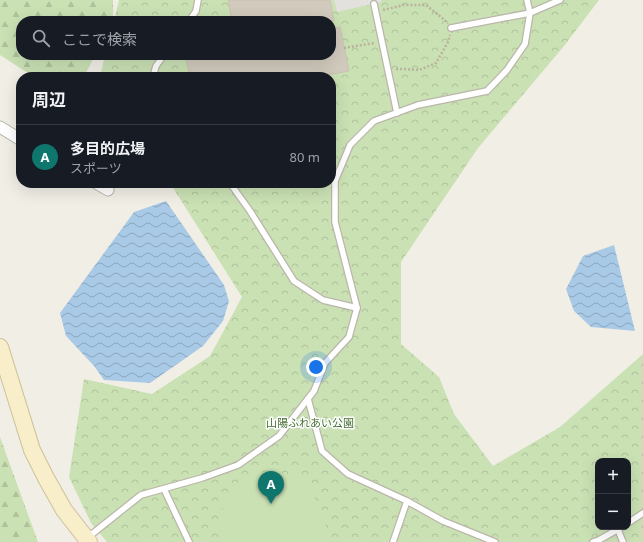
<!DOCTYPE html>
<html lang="ja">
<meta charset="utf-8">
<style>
:root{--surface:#171b24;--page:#20242c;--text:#f1f3f6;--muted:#9ea1a6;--line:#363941;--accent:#0f766e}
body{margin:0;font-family:"Noto Sans","Noto Sans JP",sans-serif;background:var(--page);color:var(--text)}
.controls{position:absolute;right:12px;bottom:12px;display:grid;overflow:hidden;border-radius:8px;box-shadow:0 4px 16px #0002}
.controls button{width:36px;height:36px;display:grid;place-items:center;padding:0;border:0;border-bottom:1px solid var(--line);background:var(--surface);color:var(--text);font:20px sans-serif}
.you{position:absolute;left:316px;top:367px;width:14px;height:14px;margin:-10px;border:3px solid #fff;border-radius:50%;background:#1a73e8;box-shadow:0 0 0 6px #1a73e833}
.badge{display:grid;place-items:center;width:26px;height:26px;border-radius:50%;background:var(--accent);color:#fff;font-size:13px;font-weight:700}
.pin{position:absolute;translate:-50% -33px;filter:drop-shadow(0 1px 2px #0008)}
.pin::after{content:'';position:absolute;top:21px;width:14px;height:12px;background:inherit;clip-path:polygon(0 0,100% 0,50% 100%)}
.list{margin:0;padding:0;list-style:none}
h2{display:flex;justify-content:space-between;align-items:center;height:52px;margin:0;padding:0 16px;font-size:17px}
h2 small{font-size:13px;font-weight:400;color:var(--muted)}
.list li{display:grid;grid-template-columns:26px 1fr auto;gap:12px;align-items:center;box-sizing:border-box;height:64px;padding:0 16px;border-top:1px solid var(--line)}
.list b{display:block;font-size:15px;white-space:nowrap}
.list p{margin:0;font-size:13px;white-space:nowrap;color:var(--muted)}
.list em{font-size:13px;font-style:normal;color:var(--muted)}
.icon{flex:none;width:22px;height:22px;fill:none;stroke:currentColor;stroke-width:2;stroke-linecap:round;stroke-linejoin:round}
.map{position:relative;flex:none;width:643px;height:542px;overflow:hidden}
.search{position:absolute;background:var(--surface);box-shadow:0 4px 16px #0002;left:16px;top:16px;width:320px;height:44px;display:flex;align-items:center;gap:10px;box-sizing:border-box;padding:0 14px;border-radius:16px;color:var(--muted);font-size:15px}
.panel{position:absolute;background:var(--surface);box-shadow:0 4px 16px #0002;left:16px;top:72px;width:320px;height:116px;border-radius:16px}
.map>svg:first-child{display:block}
</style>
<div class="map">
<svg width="643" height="542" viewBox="0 0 643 542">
<defs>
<pattern id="forest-firs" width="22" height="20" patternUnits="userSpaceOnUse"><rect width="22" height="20" fill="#cae1b4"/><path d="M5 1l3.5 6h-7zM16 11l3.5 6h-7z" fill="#afc29b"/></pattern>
<pattern id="park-crowns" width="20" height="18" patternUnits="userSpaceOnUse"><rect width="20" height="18" fill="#cae1b4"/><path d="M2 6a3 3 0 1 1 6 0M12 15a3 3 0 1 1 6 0" fill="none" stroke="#afc29b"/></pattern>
<pattern id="water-waves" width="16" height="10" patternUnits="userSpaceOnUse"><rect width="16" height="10" fill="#a9cae7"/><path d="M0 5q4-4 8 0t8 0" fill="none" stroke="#8ba5bc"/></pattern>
</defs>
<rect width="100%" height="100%" fill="#f1eee6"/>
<!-- forest -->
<g fill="url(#forest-firs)">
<path d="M0,0h113v18l-2,3h-90v34h74l-11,22h-50l-34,-22z"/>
<path d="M0,437l38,105h-38z"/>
</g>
<!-- park -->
<path fill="url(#park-crowns)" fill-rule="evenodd" d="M119,0h480l-35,46 -86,102 -77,114v82l38,33 15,37 39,52 67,-39 83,-73v188h-536l-16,-19 -22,-46 15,-98 68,15 58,-38 32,-59 -72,-114h161v-106h-228l-2,-4 4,-18h226v-34h-217zM598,461h30v66h-30z"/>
<!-- pitch -->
<path fill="#cae1b4" d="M267,471l15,2 18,6 11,10 21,53h-107c-7,-14 -4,-45 8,-56 7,-7 24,-12 34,-15z"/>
<!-- parking -->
<path fill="#e2e1de" d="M334,0h47v2l-44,10z"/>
<!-- water -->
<g fill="url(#water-waves)">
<path d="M166,201l58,84 5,16 -6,20 -20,25 -53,37 -46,-3 -10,-14 -28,-30 -6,-23 74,-101z"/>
<path d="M614,245l21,86 -44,-4 -17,-16 -8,-22 17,-33z"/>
</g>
<!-- building -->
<g fill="#d1cabd" stroke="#cbc2b1">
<path d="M228,0h102l4,21h-102z"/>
<path d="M340,27l9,44 -33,6h-126l-5,-22h146v-26z"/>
</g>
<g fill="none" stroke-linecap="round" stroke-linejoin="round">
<defs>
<g id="lane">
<path d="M374,4l23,109"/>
<path d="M189,21l7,-10 2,-11"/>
<path d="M451,28l79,-15 30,-13"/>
<path d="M153,77l3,-11 8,-11"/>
<path d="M230,183l20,28 44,70 29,19 34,8"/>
<path d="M308,399l14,52 26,23 59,27 36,20 52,21"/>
<path d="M164,489l25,53"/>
<path d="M628,523l15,-10"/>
<path d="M618,530l5,12"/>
<path d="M87,538l54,-43 61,-17 36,-13 41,-29 35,-45 11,-28 24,-26 8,-29 -22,-86v-41l15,-36 24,-24 44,-16 69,-14 20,-21 18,-26 5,-31 -3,-13"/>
<path d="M393,542l14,-41"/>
<path d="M593,542l6,-2 23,-13"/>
</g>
<g id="street">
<path d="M0,127l21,13"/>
<path d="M96,183l12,7"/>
</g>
<path id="secondary" d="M0,347l32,103 14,28 18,32 25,32"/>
</defs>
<!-- lane casing -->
<use href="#lane" stroke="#bbb6aa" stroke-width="8"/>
<!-- street casing -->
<use href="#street" stroke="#bbb6aa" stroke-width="13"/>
<!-- secondary casing -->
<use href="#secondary" stroke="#cbc29b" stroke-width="18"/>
<!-- path -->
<g stroke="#bbb29d" stroke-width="2.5" stroke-dasharray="2 2" stroke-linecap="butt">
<path d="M383,10l21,-5h22l21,17"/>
<path d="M344,48l30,-5"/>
<path d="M396,69h7l16,1 17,-7 12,-21 2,-7"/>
</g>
<!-- lane -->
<use href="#lane" stroke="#fff" stroke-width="5.5"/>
<!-- street -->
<use href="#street" stroke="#fff" stroke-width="11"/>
<!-- secondary -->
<use href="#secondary" stroke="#f8efca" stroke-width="16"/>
</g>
<g text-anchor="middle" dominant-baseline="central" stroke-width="3" stroke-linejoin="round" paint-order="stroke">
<!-- park labels -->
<g font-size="11" fill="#446e31" stroke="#fff">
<text x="310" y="422">山陽ふれあい公園</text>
</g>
</g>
</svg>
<div class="controls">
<button>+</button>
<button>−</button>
</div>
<div class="you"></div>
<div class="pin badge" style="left:271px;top:504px">A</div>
<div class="search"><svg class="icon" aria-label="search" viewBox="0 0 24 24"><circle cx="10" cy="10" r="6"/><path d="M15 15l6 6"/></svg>ここで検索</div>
<section class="panel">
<h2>周辺<small></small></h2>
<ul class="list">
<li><span class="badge">A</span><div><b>多目的広場</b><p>スポーツ</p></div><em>80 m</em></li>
</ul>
</section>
</div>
